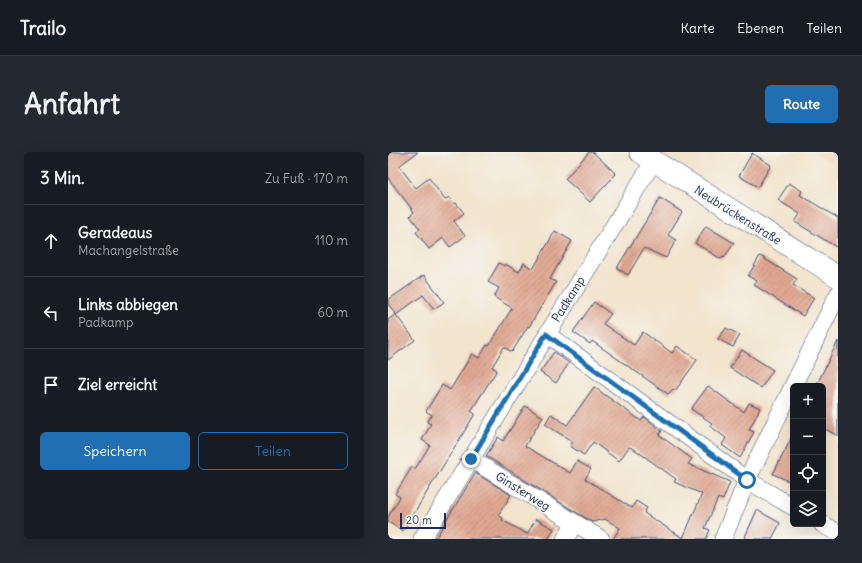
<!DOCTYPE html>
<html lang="de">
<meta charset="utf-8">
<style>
:root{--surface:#171b24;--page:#242831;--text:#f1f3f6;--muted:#9ea1a6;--line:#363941;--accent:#1f6fb2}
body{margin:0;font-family:Delius,sans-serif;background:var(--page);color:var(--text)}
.controls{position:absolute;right:12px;bottom:12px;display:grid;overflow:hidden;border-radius:6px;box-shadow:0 4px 16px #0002}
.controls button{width:36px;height:36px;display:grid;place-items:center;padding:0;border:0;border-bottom:1px solid var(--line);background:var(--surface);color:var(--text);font:20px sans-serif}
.scale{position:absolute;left:12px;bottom:10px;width:46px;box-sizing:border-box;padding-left:4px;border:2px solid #1b2f5e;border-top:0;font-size:11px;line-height:14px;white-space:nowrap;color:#1b2f5e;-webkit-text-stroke:3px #f6f6f2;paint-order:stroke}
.stop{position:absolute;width:12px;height:12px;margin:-9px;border:3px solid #1f6fb2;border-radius:50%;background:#fff}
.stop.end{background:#1f6fb2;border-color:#fff;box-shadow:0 1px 4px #0008}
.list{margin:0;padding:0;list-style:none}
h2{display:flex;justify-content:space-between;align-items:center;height:52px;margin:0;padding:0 16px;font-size:17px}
h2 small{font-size:13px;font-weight:400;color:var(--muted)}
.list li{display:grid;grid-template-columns:26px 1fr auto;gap:12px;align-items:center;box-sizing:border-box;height:72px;padding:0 16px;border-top:1px solid var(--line)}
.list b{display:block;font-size:15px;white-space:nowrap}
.list p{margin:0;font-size:13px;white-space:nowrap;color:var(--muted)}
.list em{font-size:13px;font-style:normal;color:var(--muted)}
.actions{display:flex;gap:8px;padding:12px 16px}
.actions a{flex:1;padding:9px 0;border:1px solid var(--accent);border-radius:6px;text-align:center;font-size:14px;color:var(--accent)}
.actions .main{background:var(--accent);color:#fff}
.icon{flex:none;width:22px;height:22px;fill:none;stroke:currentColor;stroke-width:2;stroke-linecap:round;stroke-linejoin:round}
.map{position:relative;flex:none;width:450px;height:387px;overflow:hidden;border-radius:6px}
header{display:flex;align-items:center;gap:24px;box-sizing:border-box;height:56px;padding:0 20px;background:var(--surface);border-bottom:1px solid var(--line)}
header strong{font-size:19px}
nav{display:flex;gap:22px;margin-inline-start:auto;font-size:14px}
.intro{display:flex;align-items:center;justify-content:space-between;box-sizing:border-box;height:96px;padding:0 24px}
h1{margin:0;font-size:28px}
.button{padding:10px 18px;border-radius:6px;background:var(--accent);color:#fff;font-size:14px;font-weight:700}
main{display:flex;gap:24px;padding:0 24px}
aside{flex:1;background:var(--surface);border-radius:6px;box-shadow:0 4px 16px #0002}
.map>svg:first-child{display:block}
</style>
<header>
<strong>Trailo</strong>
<nav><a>Karte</a><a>Ebenen</a><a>Teilen</a></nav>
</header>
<div class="intro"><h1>Anfahrt</h1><a class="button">Route</a></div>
<main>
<aside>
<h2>3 Min.<small>Zu Fuß · 170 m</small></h2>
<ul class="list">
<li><svg class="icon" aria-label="ahead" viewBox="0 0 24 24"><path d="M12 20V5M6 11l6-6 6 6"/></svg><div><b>Geradeaus</b><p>Machangelstraße</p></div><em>110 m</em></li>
<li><svg class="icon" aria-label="left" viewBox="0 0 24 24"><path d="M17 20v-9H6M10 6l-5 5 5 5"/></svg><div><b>Links abbiegen</b><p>Padkamp</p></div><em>60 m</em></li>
<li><svg class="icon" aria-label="arrive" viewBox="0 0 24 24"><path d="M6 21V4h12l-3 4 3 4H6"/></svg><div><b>Ziel erreicht</b></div></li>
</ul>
<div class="actions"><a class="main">Speichern</a><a>Teilen</a></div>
</aside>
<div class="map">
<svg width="450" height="387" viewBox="0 0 450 387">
<defs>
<pattern id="building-hatch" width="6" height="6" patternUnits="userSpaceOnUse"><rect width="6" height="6" fill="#e1a892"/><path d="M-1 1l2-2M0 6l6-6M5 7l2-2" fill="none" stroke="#b6897a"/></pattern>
</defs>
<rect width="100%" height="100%" fill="#f6f6f2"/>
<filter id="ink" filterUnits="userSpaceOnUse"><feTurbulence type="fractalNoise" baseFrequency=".025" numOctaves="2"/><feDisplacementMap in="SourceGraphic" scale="8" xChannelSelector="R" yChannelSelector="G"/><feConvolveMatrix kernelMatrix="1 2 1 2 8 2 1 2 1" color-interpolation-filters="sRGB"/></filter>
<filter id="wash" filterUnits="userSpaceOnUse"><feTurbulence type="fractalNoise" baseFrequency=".012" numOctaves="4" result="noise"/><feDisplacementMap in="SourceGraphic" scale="16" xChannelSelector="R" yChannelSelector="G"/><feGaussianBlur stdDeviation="0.9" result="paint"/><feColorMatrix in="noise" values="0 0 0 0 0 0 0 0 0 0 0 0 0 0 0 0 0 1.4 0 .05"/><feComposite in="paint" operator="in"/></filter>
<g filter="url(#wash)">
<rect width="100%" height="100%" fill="#f2e4cd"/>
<!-- built -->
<path fill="#efd6bb" d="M425,0h23l-6,10z"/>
<g id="blocks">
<!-- building -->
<g fill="url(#building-hatch)">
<path d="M0,0h30l-19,14 17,22 13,-10 16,22 4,-3 5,7 2,-1 8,10 -10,8 11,15 -15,11 -7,-9 -14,11 -13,-17 4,-3 -10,-13 4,-4 -26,-34z"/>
<path d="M201,0h4l23,22 -26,28 -25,-23z"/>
<path d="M364,1l19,12 -13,22 -19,-11z"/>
<path d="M401,31l13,8 -2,4 38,23v30l-43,-26 5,-8 -22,-14z"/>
<path d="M272,46l22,14 -14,23 8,5 -10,18 -22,-10 -16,27 -11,-7z"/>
<path d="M318,74l28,17 -10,15 -1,-1 -2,2 -26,-16z"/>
<path d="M167,79l17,10 -22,38 6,3 -27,45 -1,-1 -16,26 -8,-5 -12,20 5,3 -26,41 4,3 -72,117 -15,-9v-5l12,-20 -5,-3 17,-27 3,2 15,-24 -8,-5 9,-16 -4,-2 5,-7 -6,-4 16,-26 8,5 22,-36 7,4 8,-13 2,1 23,-38 -18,-11 5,-9 -11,-6 11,-19 5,3 1,-2 14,8 5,-9 9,6z"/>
<path d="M372,104l37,23 -4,6 21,13 -11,18 -49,-31 3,-4 -9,-5z"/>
<path d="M36,123l20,27 -10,7 -11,-14 -27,20 19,25 -27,20v-40l8,-6 -8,-10v-4z"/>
<path d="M206,150l17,12 -8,10 31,21 9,-13 29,21 5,-7 20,14 -22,31 -2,-2 -5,5 -76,-53 -2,3 -17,-12z"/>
<path d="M338,176l14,7 -7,12 -15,-8z"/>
<path d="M450,189v95l-15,-8v-42h-7z"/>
<path d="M354,198l31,20 -12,18 -31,-20z"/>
<path d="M166,200l15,11 -13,20 -16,-11z"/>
<path d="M320,234l36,26 5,-9 11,5 -11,22 5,2 -14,26 -18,-13 4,-7 -16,-12 2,-3 -21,-14z"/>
<path d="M206,235l47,34 3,-4 18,14 -3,4 33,24 -4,5 42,18 -7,18 -5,-2 -13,30 5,2 -4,9h-93l7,-11 -15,-9 -13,3 -106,-66 12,-19 5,4 22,-35 18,11 -18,29 45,27 7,-12 14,8 -6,10 47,29 4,-7 11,7 -3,5 39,25 19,-44 -28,-12 2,-3 -42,-30 -5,-2 -10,14 -26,-19 -9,13 -14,-9 3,-4 -28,-18 6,-10 16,11z"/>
<path d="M405,283v48l-20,-9z"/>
<path d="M87,321l36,22 -13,20 5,3 -1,2 25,14 9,-15 18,10 -6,10h-113z"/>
<path d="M369,358l23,13 -8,16h-28z"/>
</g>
</g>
</g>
<g filter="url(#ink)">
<use href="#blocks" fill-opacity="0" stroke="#3b4a6f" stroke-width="1"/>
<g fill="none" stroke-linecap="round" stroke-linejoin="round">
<defs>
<g id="minor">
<path d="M159,182l200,146 46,27"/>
<path d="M405,234l45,-92"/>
<path d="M83,307l130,80"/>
<path d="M434,372l16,9"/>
<path d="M34,387l231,-377"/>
<path d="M177,387l10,-16"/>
<path d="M335,387l24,-59 46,-94"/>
</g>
<path id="tertiary" d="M252,0l198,125"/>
</defs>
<!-- minor casing -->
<use href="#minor" stroke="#3b4a6f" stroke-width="18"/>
<!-- tertiary casing -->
<use href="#tertiary" stroke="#3b4a6f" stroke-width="22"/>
<!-- minor -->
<use href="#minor" stroke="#fff" stroke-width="17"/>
<!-- tertiary -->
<use href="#tertiary" stroke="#fff" stroke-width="21"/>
</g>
</g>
<g fill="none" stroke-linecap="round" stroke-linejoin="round" filter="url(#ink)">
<!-- route -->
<path stroke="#1f6fb2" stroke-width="5" d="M83,307l75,-125 201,146"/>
</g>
<g text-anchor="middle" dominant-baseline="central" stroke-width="3" stroke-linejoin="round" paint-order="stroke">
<!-- street labels -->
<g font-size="12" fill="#1b2f5e" stroke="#f6f6f2">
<text transform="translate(350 63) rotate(32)">Neubrückenstraße</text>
<text transform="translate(180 147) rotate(-58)">Padkamp</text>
<text transform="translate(135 339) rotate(32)">Ginsterweg</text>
</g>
</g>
</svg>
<div class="controls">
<button>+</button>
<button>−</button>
<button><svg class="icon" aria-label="locate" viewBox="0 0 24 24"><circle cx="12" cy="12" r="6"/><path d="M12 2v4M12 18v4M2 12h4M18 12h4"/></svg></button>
<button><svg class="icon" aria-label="layers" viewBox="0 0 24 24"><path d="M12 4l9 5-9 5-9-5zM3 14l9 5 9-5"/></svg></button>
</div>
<div class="scale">20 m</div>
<div class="stop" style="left:359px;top:328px"></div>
<div class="stop end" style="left:83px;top:307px"></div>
</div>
</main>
